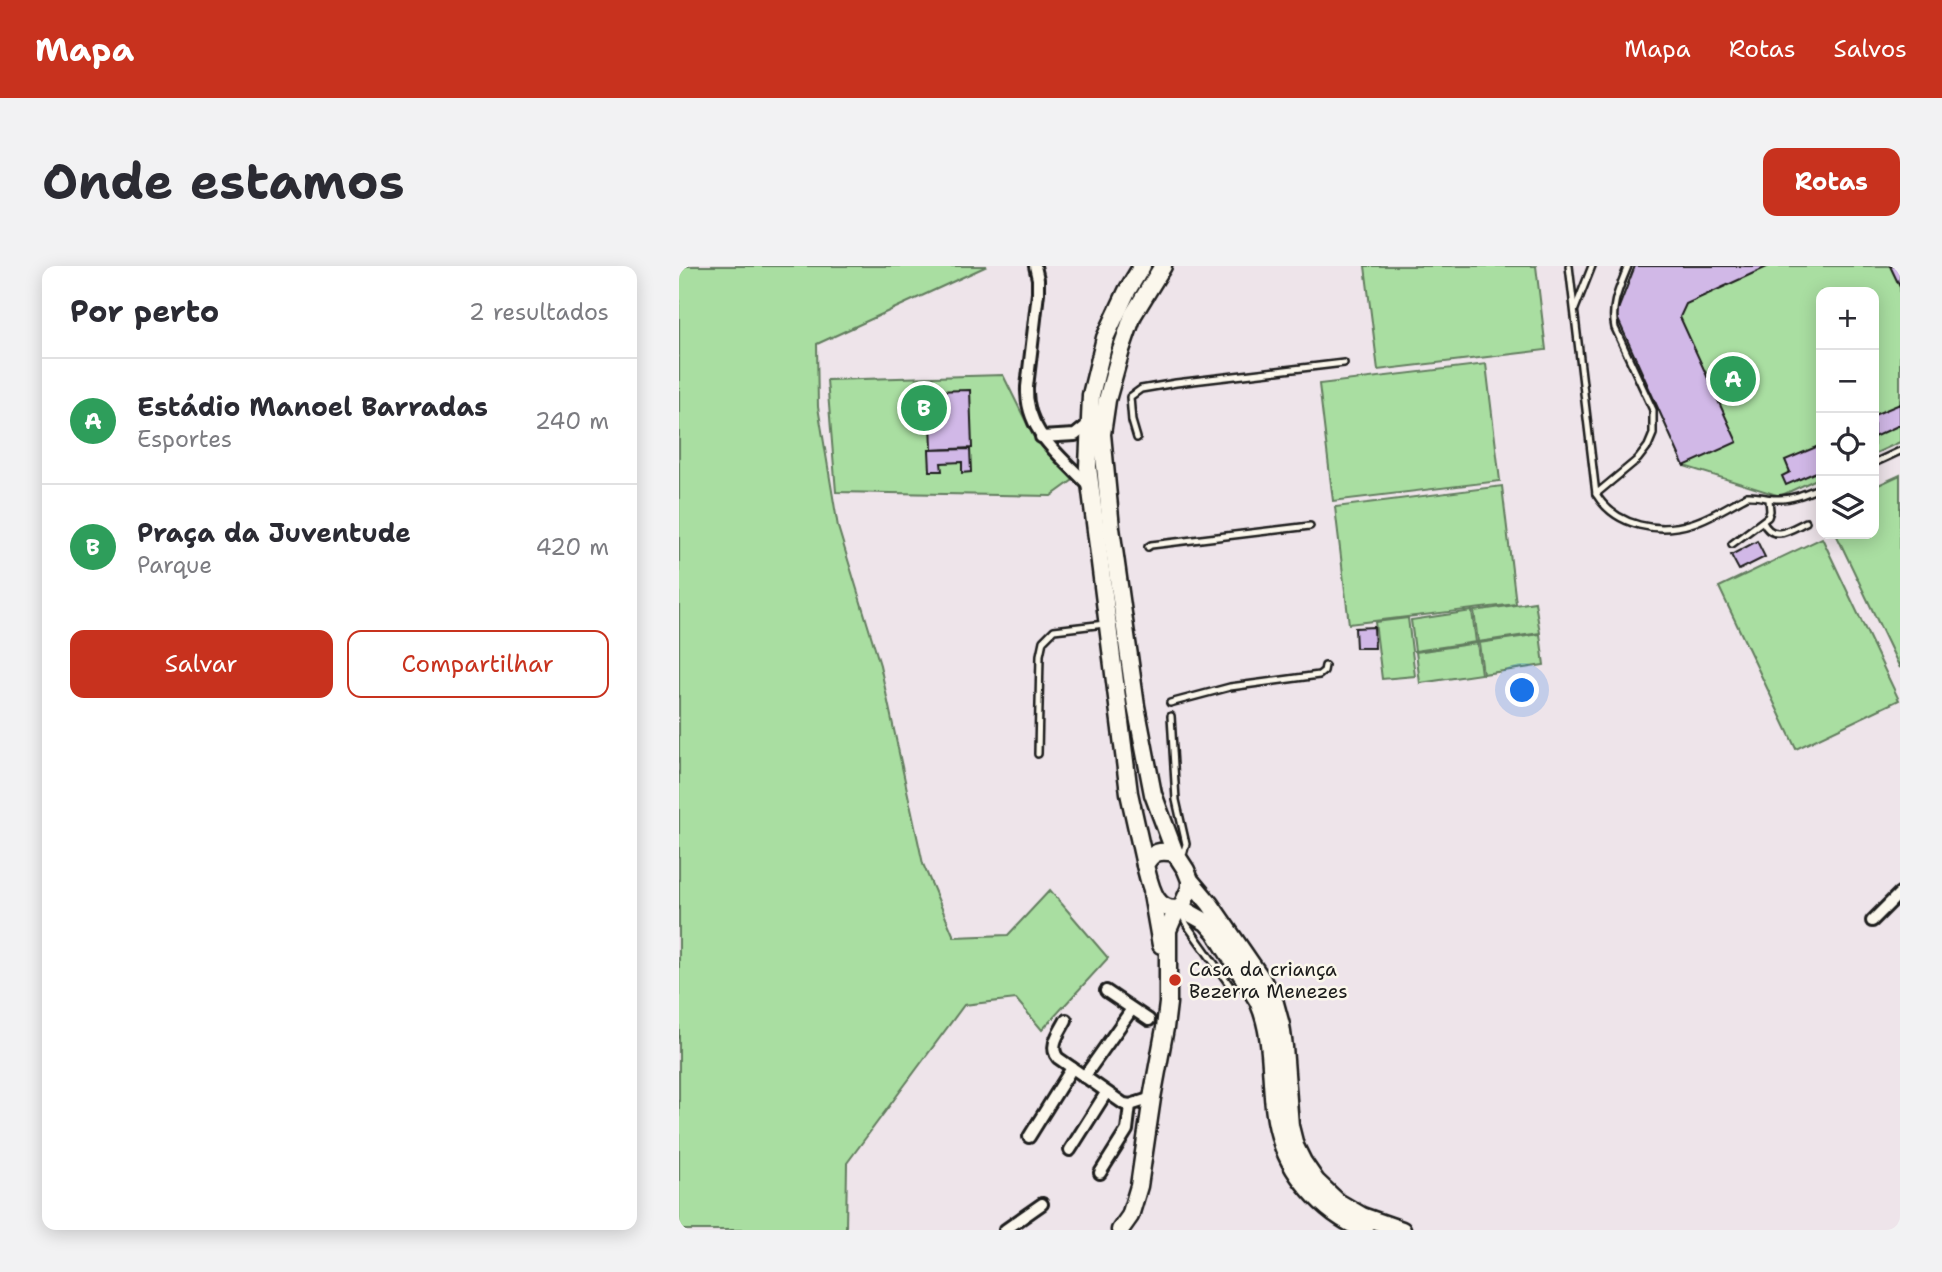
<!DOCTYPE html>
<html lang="pt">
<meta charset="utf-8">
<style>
:root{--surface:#fff;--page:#f2f2f3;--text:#2b2b33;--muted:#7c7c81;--line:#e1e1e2;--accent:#c8321e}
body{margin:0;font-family:"Shantell Sans",sans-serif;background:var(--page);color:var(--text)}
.controls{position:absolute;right:21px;top:21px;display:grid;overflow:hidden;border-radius:14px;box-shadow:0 4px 18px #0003}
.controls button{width:63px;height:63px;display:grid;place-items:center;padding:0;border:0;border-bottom:2px solid var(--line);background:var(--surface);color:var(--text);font:35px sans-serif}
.you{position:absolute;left:844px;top:425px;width:24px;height:24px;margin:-18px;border:5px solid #fff;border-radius:50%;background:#1a73e8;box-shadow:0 0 0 10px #1a73e833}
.badge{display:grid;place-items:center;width:46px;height:46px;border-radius:50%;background:var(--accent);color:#fff;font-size:23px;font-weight:700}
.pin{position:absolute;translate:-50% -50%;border:4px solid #fff;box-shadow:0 2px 7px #0006}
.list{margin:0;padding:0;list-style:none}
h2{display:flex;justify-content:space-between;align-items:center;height:91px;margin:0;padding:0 28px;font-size:30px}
h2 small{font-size:23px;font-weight:400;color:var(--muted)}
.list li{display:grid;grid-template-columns:46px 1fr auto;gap:21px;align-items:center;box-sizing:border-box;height:126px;padding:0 28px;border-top:2px solid var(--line)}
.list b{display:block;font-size:26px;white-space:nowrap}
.list p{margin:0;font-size:23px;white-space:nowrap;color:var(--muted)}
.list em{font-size:23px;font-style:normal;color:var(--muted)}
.actions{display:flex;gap:14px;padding:21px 28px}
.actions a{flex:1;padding:16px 0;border:2px solid var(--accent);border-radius:14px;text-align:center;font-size:24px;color:var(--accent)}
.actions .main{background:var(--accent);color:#fff}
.icon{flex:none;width:38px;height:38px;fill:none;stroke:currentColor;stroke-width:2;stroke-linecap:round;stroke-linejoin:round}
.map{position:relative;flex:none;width:1221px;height:964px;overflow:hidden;border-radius:14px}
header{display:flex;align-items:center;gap:42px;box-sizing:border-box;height:98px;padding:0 35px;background:var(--accent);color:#fff}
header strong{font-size:33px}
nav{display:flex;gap:38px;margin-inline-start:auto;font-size:24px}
.intro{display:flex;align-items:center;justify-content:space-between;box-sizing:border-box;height:168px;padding:0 42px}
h1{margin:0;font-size:49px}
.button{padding:18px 32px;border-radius:14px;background:var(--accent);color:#fff;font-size:24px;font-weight:700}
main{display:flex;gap:42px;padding:0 42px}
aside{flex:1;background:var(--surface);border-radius:14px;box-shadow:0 4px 18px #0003}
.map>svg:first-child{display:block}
</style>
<header>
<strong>Mapa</strong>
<nav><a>Mapa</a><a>Rotas</a><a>Salvos</a></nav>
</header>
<div class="intro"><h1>Onde estamos</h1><a class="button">Rotas</a></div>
<main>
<aside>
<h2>Por perto<small>2 resultados</small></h2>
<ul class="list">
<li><span class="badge" style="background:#2e9e5b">A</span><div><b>Estádio Manoel Barradas</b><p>Esportes</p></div><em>240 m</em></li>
<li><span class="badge" style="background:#2e9e5b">B</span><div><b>Praça da Juventude</b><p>Parque</p></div><em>420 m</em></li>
</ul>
<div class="actions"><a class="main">Salvar</a><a>Compartilhar</a></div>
</aside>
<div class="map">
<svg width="1221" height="964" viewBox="0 0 1221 964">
<rect width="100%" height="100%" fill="#eee4ea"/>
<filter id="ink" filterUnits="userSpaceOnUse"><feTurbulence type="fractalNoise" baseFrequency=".0143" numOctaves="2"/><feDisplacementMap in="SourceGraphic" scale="14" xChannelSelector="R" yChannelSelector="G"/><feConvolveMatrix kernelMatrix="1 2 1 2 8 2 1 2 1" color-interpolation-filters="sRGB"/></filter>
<g filter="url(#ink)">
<!-- green -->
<g fill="#a9dea1" stroke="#627d5e" stroke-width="2">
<path d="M0,0h308l-170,78 1,63 20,120 42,138 43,199 31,73 54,-2 42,-45 58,68 -66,72 -26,-31 -52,6 -117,158 -1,67h-167z"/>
<path d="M686,0h171l10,84 -168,20z"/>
<path d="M956,0h265v176l-26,12v-162h-53v185l-41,19 -96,-30 -68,-151z"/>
<path d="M807,98l14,117 -167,20 -14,-117z"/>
<path d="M324,109l30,61 40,44 -22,16 -215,-4 -9,-112z"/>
<path d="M1221,209v193l-64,-134h38v-47z"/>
<path d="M823,220l14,118 -167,20 -14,-117z"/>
<path d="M1143,272l77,162 -103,49 -77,-162z"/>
<path d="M856,336l5,31 -62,9 -4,-31z"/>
<path d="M793,345l4,31 -61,9 -4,-31z"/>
<path d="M729,352l7,58 -33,3 -7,-57z"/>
<path d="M861,368l4,31 -61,9 -4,-31z"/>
<path d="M798,377l4,31 -61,9 -4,-31z"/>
</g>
<!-- building -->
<g fill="#d1b8e7" stroke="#1c1c1c" stroke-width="2">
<path d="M956,0h134l-83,38 -6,13 57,125 -53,24 -68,-151z"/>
<path d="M1211,0h10v21z"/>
<path d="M291,124l2,58 -40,2 -2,-59z"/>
<path d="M1221,138v21l-26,12v-22z"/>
<path d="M1142,179v25l-35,15 -4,-9 8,-4 -5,-12z"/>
<path d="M291,183l1,23 -9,1v-11l-21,1 1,8h-12l-1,-21z"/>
<path d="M1078,275l8,16 -26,13 -8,-15z"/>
<path d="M695,361l1,21h-19l-1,-20z"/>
</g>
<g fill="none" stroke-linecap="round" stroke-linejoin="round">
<defs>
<g id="service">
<path d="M890,0l27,228"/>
<path d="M949,0c-8,21 -18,39 -13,62l38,82v24l-5,12 -10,13 -42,35c20,33 63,40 97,29 19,-6 37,-18 54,-27 10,-1 19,3 29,3 16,1 31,-6 45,-12"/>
<path d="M896,43l17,-43"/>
<path d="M458,172l-5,-17 -2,-24 11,-8 35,-6 168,-20"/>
<path d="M1195,197l26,-12"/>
<path d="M1084,256c10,21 28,7 43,0"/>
<path d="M1053,278l36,-27 2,-6 -1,-12"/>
<path d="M469,281l3,-2 159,-19"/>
<path d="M491,437l60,-16 89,-12 5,-4 1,-5"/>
<path d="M492,450l5,84 10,44 -4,14"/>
<path d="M359,488l2,-99 3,-14 11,-11 51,-6"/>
<path d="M503,649l5,10 44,62"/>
</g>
<g id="minor">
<path d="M356,0l3,13v14l-11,94c-2,46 35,69 63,100"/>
<path d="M362,171l34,-2 15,-12"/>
<path d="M1193,655l28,-28"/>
<path d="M427,725l43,29"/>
<path d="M387,754c-6,12 -18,26 -8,38l66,46 6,1 22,-7"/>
<path d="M405,811l48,-68"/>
<path d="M350,871l43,-69"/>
<path d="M391,884l36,-57"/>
<path d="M421,907l27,-43 3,-25"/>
<path d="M326,964l37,-26"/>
</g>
<g id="secondary">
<path d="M463,0l-15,25 -22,47 -14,57 -3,72 41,326 16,72"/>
<path d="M484,0l-30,49 -12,35 -14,50 -5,34 9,94 25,178 17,88 22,59"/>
<path d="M511,614v8l-9,20c-27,6 -31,-24 -36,-43 8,-14 15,-15 30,-12l11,17 4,10 20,24 51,74 14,25 6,22 3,22 6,79 5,20 8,16 13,19 22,21 24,14 40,14"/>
<path d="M473,628l9,51"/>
<path d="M502,642l25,14 9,10 43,69c19,43 9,89 21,132 5,21 16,40 30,56 16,19 33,32 56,41"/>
<path d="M441,964l10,-14 9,-30 13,-88 13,-70 3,-25v-73l9,-21"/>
</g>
</defs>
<!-- service casing -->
<use href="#service" stroke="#1c1c1c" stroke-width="10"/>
<!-- minor casing -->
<use href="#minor" stroke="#1c1c1c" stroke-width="16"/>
<!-- secondary casing -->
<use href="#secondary" stroke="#1c1c1c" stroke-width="21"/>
<!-- service -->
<use href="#service" stroke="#fbf7ec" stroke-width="5"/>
<!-- minor -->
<use href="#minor" stroke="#fbf7ec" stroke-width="10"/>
<!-- secondary -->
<use href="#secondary" stroke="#fbf7ec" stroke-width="16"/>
</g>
</g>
<!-- markers -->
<circle fill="#c8321e" stroke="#fbf7ec" stroke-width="2.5" cx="496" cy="714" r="7"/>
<g text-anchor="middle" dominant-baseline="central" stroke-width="5" stroke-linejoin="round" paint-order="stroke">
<!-- poi labels -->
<g font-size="19" fill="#1c1c1c" stroke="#fbf7ec" text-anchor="start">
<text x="510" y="703">Casa da criança<tspan x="510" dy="22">Bezerra Menezes</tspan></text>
</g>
</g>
</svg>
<div class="controls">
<button>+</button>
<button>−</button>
<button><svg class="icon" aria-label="locate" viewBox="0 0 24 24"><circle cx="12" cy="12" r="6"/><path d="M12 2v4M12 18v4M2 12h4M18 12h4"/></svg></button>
<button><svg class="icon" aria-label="layers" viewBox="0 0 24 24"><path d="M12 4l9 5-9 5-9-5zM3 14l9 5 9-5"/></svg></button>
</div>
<div class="you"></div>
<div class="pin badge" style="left:1054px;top:113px;background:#2e9e5b">A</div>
<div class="pin badge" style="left:245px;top:142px;background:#2e9e5b">B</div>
</div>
</main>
